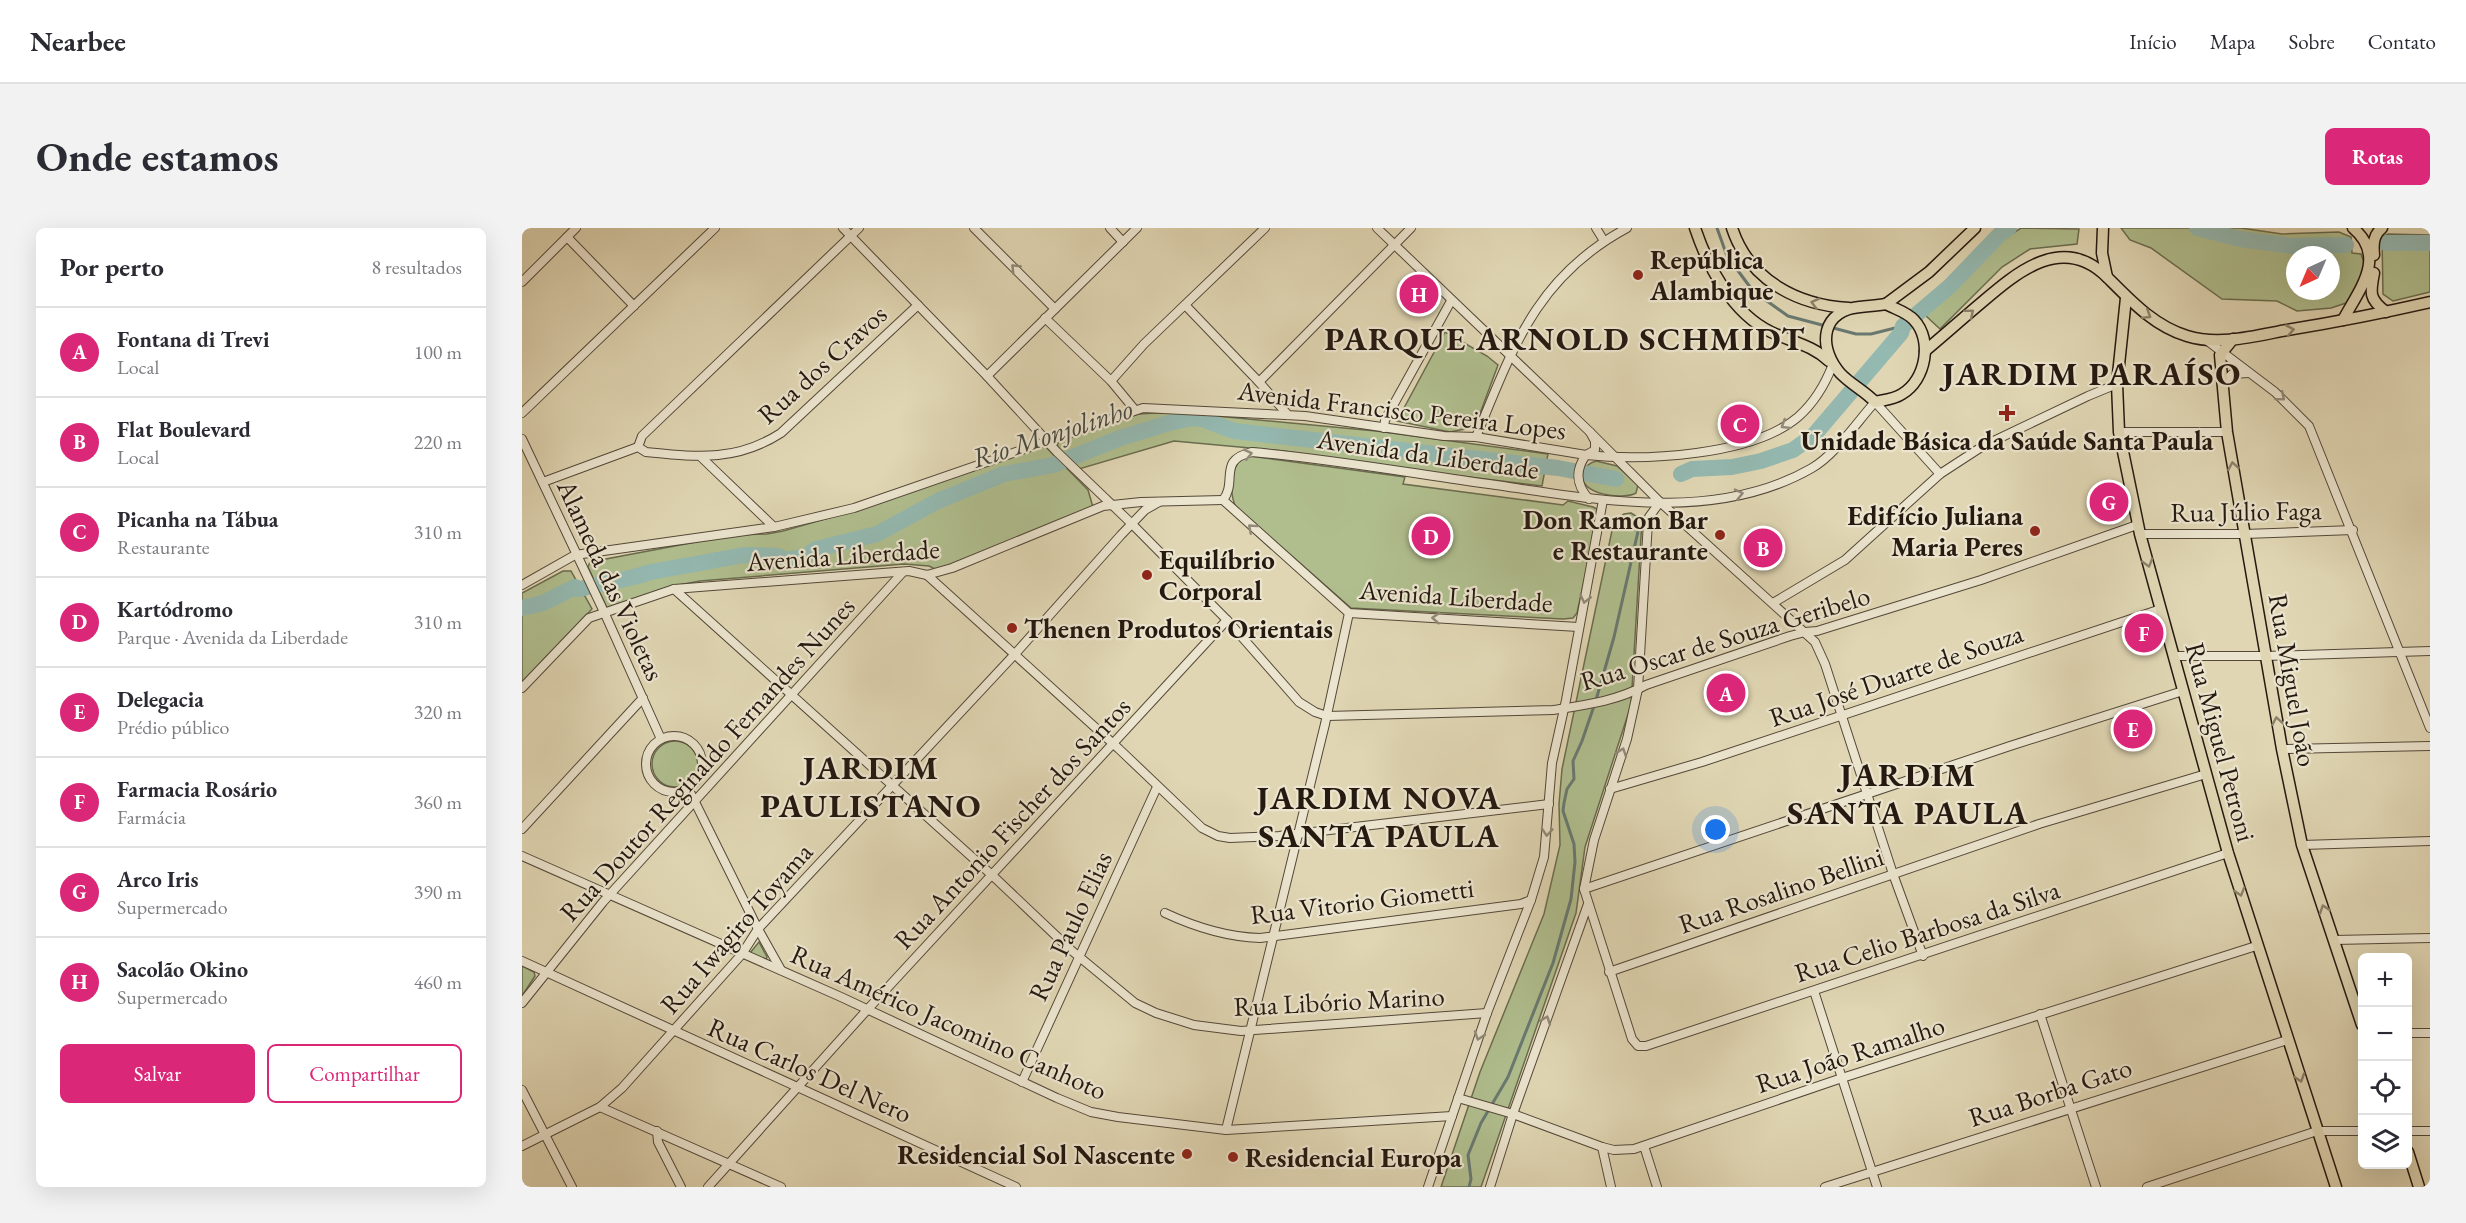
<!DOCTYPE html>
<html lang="pt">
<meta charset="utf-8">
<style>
:root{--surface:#fff;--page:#f2f2f3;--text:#2b2b33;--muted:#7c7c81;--line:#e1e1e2;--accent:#db2777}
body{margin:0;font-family:"EB Garamond",serif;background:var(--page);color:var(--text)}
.controls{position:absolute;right:18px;bottom:18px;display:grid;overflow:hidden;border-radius:9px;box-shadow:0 6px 24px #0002}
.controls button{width:54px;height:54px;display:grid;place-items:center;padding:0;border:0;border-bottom:2px solid var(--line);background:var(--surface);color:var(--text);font:30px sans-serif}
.compass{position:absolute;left:1764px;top:18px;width:54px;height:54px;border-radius:50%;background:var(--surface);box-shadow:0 6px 24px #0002;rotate:224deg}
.you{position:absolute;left:1194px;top:602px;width:21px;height:21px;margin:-15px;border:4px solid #fff;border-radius:50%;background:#1a73e8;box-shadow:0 0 0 9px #1a73e833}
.badge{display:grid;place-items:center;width:39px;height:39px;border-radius:50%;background:var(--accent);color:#fff;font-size:20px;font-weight:700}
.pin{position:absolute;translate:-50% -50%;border:3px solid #fff;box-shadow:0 2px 6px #0006}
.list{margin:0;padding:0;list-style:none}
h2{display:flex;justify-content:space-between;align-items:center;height:78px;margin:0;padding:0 24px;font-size:26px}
h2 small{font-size:20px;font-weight:400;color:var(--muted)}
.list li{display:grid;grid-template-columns:39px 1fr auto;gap:18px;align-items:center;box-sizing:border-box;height:90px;padding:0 24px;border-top:2px solid var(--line)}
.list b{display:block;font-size:22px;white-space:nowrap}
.list p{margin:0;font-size:20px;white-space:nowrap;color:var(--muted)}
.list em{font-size:20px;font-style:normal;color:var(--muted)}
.actions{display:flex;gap:12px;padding:18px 24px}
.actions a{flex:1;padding:14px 0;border:2px solid var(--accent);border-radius:9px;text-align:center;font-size:21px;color:var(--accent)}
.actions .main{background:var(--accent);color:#fff}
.icon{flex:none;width:33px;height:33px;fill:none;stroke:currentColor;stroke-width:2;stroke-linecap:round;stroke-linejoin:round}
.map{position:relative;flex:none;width:1908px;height:959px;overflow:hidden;border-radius:9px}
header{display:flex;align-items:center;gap:36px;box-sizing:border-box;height:84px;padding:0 30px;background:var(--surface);border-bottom:2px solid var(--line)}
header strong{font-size:28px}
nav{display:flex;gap:33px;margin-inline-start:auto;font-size:21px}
.intro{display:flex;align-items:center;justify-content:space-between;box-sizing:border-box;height:144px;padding:0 36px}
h1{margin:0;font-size:42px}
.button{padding:15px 27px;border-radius:9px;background:var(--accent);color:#fff;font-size:21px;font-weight:700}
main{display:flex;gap:36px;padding:0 36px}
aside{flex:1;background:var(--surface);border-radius:9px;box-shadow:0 6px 24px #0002}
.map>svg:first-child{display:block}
</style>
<header>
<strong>Nearbee</strong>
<nav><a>Início</a><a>Mapa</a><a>Sobre</a><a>Contato</a></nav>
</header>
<div class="intro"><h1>Onde estamos</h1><a class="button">Rotas</a></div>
<main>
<aside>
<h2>Por perto<small>8 resultados</small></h2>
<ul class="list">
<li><span class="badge">A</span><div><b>Fontana di Trevi</b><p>Local</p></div><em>100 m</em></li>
<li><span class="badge">B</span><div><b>Flat Boulevard</b><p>Local</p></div><em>220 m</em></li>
<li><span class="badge">C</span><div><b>Picanha na Tábua</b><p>Restaurante</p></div><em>310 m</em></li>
<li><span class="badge">D</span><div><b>Kartódromo</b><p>Parque · Avenida da Liberdade</p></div><em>310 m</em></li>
<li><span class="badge">E</span><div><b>Delegacia</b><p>Prédio público</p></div><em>320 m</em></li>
<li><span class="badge">F</span><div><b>Farmacia Rosário</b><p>Farmácia</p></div><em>360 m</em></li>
<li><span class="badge">G</span><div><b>Arco Iris</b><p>Supermercado</p></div><em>390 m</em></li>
<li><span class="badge">H</span><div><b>Sacolão Okino</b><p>Supermercado</p></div><em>460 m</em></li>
</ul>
<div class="actions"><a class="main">Salvar</a><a>Compartilhar</a></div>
</aside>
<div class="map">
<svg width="1908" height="959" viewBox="0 0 1908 959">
<rect width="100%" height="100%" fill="#e0d6b3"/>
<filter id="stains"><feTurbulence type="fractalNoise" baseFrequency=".00333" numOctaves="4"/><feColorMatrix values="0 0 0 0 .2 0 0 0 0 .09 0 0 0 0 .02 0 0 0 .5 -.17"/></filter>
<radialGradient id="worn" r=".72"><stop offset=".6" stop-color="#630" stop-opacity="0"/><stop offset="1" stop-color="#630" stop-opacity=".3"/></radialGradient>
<!-- green -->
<g fill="#b0be8e" stroke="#6a6c4f" stroke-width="1.5" fill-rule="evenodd">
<path d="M1499,0l58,1 -2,15 -47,5 -28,18 -62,62 -15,-14 53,-49 26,-27z"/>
<path d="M1599,0h120l41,6 57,-2 12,5 1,16 9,1 4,11 -9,24 -10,14 -15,5 -34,3 -20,-10 -55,-2 -71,-51 -21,-8zM1773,27h36v36h-36z"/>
<path d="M1866,6l42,1v57l-37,9 -10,-7 -1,-57z"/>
<path d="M923,104l42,24 11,9 -23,62 -25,5 -53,-11z"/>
<path d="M651,184l203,19 172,23 -6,32 -163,-20 -95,-15 -110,-10 -95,28 -22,-21 1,-5 8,-5 72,-24z"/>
<path d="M523,218l43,44 5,17 -156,63 -8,-4 -25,-2 -204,17 -27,5 -66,22 -19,-41 2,-5 143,-27 34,-1 16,-3 70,-20z"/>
<path d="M728,228l155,21 -2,7 160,21 5,-4 25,6 4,2 1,9 -21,95 -4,5 -10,1 -212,-11 -115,-101c-6,-11 -6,-33 2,-44 3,-4 7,-5 12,-7z"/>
<path d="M1074,233l21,5 21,19 -2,8c-12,7 -59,2 -53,-20 2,-7 6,-10 13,-12z"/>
<path d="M1109,285l11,7 -11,185 -46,142 -9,66 -95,274h-40l39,-115 64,-158 16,-69 -1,-41 3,-35 52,-248 10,-7z"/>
<path d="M41,343h8l21,38 -70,73v-89z"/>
<circle cx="153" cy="536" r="23"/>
<path d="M237,714l8,15 -1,3 -16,-7z"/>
<path d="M0,738l12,6 1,4 -13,20z"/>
</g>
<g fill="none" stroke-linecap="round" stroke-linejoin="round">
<!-- stream -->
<g stroke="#687971" stroke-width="3">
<path d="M1195,0l10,28 26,35 35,25 68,18h15l32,-8"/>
<path d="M1074,472l18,-63 25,-110"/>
<path d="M947,959l2,-8 -3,-24 13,-32 27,-46 45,-114 18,-64 4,-37 -1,-18 -11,-33 1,-8 3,-14 7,-10 -1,-18 9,-20 12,-35"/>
</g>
<!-- river -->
<g stroke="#94b9b1" stroke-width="16">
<path d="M1675,0l43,11 52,7 54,-1"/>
<path d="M1864,15h44"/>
<path d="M1159,246l11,-5 40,-2 29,-6 32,-11 21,-15 87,-102 2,-7 47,-40 52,-54 7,-4"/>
<path d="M0,380l21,-5 32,-16 4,2 55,-12 17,-5 93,-17 34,1 8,4 20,-4 10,-7 61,-15 61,-33 66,-27 49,-9 67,-27 49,-15 24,-5 9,1 32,12 324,37 58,11"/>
</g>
<defs>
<g id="minor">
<path d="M321,0l144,148 70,76 75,72 95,96 72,82 16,10 12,4 226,-6c32,-5 64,-9 93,-25l144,-49 15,-4 12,-1 164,-51 156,-55"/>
<path d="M452,0l81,81"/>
<path d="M588,0l13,14"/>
<path d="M855,0l213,204 70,70 155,140 10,22 68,210 30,82"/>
<path d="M1074,0l8,13"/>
<path d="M45,9l67,69"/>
<path d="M0,54l54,-54"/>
<path d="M664,78l73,76 29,33"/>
<path d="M523,90l66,63"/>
<path d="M1683,111l70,53 34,34 121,302"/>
<path d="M465,148l150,-148"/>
<path d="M737,154l152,-154"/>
<path d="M1700,156l10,-10 17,-1"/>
<path d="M613,182l-24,-29 33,-37 121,-116"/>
<path d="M0,185l193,-185"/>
<path d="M862,200l1,-8 66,-119"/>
<path d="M1597,204h108"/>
<path d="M954,209c37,-89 60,-160 151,-209"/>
<path d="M0,211l83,175 56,125"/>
<path d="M116,219l4,-11 217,-208"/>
<path d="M179,229l73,70"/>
<path d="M21,254l95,-35 8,5c51,5 90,10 135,-19l137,-128"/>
<path d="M1067,271c-13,-14 -14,-29 -3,-44 58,6 166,1 212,-38 17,-15 27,-32 35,-53"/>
<path d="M701,272c15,-19 -6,-40 29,-48 81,7 163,22 244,33 102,15 221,38 316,-17 23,-13 45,-46 63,-66l65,72"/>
<path d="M701,272l126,113 229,14"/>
<path d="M1138,274l-11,15 -1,5 -10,167 -11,50 -33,101 -10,49 48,150 6,7h8l582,-193"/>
<path d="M1618,306h104l109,-4"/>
<path d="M405,347l192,174 83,79 16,8 12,2 49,-2 270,-32"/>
<path d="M0,357l53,-30 199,-28 80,-19 289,-100 162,8 139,20 32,1 110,18 9,-5v-9l-5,-9"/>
<path d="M152,361l319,287 78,74 64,53 21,10 38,12 47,6 246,-18"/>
<path d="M1251,375l72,-43 95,-86 43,-28 105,-50 29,-12"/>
<path d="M1652,428h92l164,-5"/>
<path d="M0,460l67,-70 85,-29 235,-18 18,4 25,-7 151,-62 38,-4 82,-2"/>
<circle cx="152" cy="536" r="28"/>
<path d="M1760,521l148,-3"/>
<path d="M166,560l70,141 23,41"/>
<path d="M1088,561l92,-27 459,-153"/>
<path d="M0,601l121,-131"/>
<path d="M1780,617l128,-4"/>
<path d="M0,628l319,141 216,101 34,14 27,5 108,13 226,-14"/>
<path d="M1062,661l426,-143 173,-55"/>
<path d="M643,685c30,14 61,24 95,25l261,-34 10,-4"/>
<path d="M1812,712l96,-2"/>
<path d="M0,733l494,226"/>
<path d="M1087,744l430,-148 167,-50"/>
<path d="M1292,763l63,196"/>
<path d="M0,775l81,-101 300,-330"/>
<path d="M1518,786l56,173"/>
<path d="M1886,805h22"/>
<path d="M500,854l135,-295"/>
<path d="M0,862l50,97"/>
<path d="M936,870l55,16 89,33 12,3 20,-1 208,-71 414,-132"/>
<path d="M78,879l181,80"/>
<path d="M704,902l99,-406 24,-111"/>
<path d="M135,903l1,11 23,45"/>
<path d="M1886,903h22"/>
<path d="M0,918l78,-39 22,-19 120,-134 16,-25 257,-275 106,-119 24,-25 14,-8"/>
<path d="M1122,918l13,41"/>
<path d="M1080,919l9,40"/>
<path d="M186,959l159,-177 360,-390"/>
<path d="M906,959l59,-174 44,-113 13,-43 8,-94 14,-63 37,-200"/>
<path d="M968,959l23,-73 75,-210"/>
<path d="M1303,959l462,-147"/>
<path d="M1625,959l170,-56h45"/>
</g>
<g id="major">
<path d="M1173,0c13,39 37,85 76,104 21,10 41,13 58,29"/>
<path d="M1210,0c17,52 65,77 117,80"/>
<path d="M1581,0l-1,25 5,24"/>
<path d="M1852,27c-1,-10 -1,-20 8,-27"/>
<path d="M1852,45c-4,20 -5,26 12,39"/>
<path d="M1604,70l-9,86 2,48 21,102 88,319 108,334"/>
<path d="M1364,76c9,5 21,8 28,16 19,20 12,60 -12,74 -7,5 -18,6 -27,8 -10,-11 -25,-18 -35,-29 -20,-23 -21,-57 13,-65 11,-2 22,-2 33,-4z"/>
<path d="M1364,76l43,-32 46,-44"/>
<path d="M1821,92c15,-29 45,-63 10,-92"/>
<path d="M1711,111l-13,16 7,77 55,317 20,96 60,180"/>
<path d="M1403,123c19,-16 37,-32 56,-48 36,-31 82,-70 126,-26 24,24 47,49 80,59 32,10 68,0 100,-6 48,-8 95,-17 143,-28"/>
<path d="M1886,924l11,35"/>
</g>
</defs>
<!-- minor casing -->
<use href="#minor" stroke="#544839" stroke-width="10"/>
<!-- major casing -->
<use href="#major" stroke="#251910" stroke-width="13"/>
<!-- minor -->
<use href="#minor" stroke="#ebe4ce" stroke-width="8"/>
<!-- major -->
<use href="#major" stroke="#e0d6b3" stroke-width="10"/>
</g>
<!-- one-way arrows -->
<defs><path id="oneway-chevron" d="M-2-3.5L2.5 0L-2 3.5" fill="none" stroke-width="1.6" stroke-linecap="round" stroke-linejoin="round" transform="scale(1.5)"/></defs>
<g stroke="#928978">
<use href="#oneway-chevron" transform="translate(493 40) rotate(-135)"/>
<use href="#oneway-chevron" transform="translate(1759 169) rotate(40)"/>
<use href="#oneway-chevron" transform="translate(1263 197) rotate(148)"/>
<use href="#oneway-chevron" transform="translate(726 226) rotate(-13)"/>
<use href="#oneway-chevron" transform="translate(1217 266) rotate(-13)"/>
<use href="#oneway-chevron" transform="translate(730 300) rotate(-138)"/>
<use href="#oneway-chevron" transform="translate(1063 371) rotate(103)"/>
<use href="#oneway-chevron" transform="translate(914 390) rotate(-176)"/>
<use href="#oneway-chevron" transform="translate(1100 524) rotate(-71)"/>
<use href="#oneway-chevron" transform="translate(1025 604) rotate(94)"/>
<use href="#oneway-chevron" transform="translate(1024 792) rotate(-70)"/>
<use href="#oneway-chevron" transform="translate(957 808) rotate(109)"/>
</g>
<g stroke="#8c816a">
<use href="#oneway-chevron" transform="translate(1293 75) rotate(-166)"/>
<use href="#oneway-chevron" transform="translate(1448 85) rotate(-40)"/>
<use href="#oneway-chevron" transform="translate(1625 87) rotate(32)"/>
<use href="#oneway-chevron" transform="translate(1768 102) rotate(-10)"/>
<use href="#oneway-chevron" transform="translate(1711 238) rotate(-100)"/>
<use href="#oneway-chevron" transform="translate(1626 335) rotate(74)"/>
<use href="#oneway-chevron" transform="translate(1755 493) rotate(-100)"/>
<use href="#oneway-chevron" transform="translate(1718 664) rotate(73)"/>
<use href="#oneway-chevron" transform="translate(1802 681) rotate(-109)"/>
<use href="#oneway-chevron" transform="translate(1778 850) rotate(72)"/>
</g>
<!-- markers -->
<g fill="#8f2418" stroke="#ebe4ce" stroke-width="2">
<circle cx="1116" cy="47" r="6"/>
<path d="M1482 176h6v6h6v6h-6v6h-6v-6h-6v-6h6z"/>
<circle cx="1513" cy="303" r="6"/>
<circle cx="1198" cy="307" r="6"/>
<circle cx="625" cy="347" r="6"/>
<circle cx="490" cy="400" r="6"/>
<circle cx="665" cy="926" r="6"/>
<circle cx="711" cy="929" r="6"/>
</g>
<g text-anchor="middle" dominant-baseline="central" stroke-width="4.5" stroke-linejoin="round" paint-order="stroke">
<!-- poi labels -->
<g font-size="27" font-weight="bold" fill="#251910" stroke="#ebe4ce" text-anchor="start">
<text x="1128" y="31">República<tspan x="1128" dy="31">Alambique</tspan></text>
<text x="1485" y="212" text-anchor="middle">Unidade Básica da Saúde Santa Paula</text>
<text x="1501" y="287" text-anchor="end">Edifício Juliana<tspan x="1501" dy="31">Maria Peres</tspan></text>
<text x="1186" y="291" text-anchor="end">Don Ramon Bar<tspan x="1186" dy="31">e Restaurante</tspan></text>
<text x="637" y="331">Equilíbrio<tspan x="637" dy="31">Corporal</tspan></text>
<text x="502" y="400">Thenen Produtos Orientais</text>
<text x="653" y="926" text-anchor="end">Residencial Sol Nascente</text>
<text x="723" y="929">Residencial Europa</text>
</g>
<!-- street labels -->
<g font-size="27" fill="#251910" stroke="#ebe4ce">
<text transform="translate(300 136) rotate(-42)">Rua dos Cravos</text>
<text transform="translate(880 182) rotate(7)">Avenida Francisco Pereira Lopes</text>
<text transform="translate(906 226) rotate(8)">Avenida da Liberdade</text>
<text transform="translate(1724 283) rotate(-1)">Rua Júlio Faga</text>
<text transform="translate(321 327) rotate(-4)">Avenida Liberdade</text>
<text transform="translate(89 352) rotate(65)">Alameda das Violetas</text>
<text transform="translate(934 368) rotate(4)">Avenida Liberdade</text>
<text transform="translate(1203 410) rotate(-17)">Rua Oscar de Souza Geribelo</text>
<text transform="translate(1374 447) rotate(-19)">Rua José Duarte de Souza</text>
<text transform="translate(1771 452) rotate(80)">Rua Miguel João</text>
<text transform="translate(1699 514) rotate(75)">Rua Miguel Petroni</text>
<text transform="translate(185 531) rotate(-48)">Rua Doutor Reginaldo Fernandes Nunes</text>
<text transform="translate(490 595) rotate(-47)">Rua Antonio Fischer dos Santos</text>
<text transform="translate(1259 662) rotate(-19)">Rua Rosalino Bellini</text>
<text transform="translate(840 673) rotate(-7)">Rua Vitorio Giometti</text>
<text transform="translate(548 698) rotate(-65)">Rua Paulo Elias</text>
<text transform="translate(214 700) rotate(-49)">Rua Iwagiro Toyama</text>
<text transform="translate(1405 703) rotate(-18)">Rua Celio Barbosa da Silva</text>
<text transform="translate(817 773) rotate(-3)">Rua Libório Marino</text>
<text transform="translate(427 794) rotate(24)">Rua Américo Jacomino Canhoto</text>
<text transform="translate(1328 826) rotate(-18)">Rua João Ramalho</text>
<text transform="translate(288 842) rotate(24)">Rua Carlos Del Nero</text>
<text transform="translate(1528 864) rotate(-18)">Rua Borba Gato</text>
</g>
<!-- water labels -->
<g font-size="28" font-style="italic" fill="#464940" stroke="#ebe4ce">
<text transform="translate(530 205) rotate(-18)">Rio Monjolinho</text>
</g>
<!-- district labels -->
<g font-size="33" font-weight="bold" letter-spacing="1.5" fill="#251910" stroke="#ebe4ce">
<text x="1043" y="110">PARQUE ARNOLD SCHMIDT</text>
<text x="1570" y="145">JARDIM PARAÍSO</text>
<text x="349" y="539">JARDIM<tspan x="349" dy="38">PAULISTANO</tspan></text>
<text x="1386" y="546">JARDIM<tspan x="1386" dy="38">SANTA PAULA</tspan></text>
<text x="857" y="569">JARDIM NOVA<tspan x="857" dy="38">SANTA PAULA</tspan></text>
</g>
</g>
<rect width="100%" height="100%" filter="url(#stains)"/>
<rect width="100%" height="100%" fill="url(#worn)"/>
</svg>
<div class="controls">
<button>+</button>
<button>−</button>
<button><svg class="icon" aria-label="locate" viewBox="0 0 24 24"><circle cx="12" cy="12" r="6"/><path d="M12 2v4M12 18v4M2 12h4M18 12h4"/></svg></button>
<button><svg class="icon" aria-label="layers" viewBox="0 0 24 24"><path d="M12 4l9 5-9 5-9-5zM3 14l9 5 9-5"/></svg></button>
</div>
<svg class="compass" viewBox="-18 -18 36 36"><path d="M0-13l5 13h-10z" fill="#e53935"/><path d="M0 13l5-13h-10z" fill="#7c7c81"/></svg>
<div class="you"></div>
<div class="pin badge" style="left:1204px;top:465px">A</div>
<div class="pin badge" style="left:1241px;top:320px">B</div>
<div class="pin badge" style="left:1218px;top:196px">C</div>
<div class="pin badge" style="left:909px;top:308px">D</div>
<div class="pin badge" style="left:1611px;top:501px">E</div>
<div class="pin badge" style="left:1622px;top:405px">F</div>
<div class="pin badge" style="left:1587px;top:274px">G</div>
<div class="pin badge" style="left:897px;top:66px">H</div>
</div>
</main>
